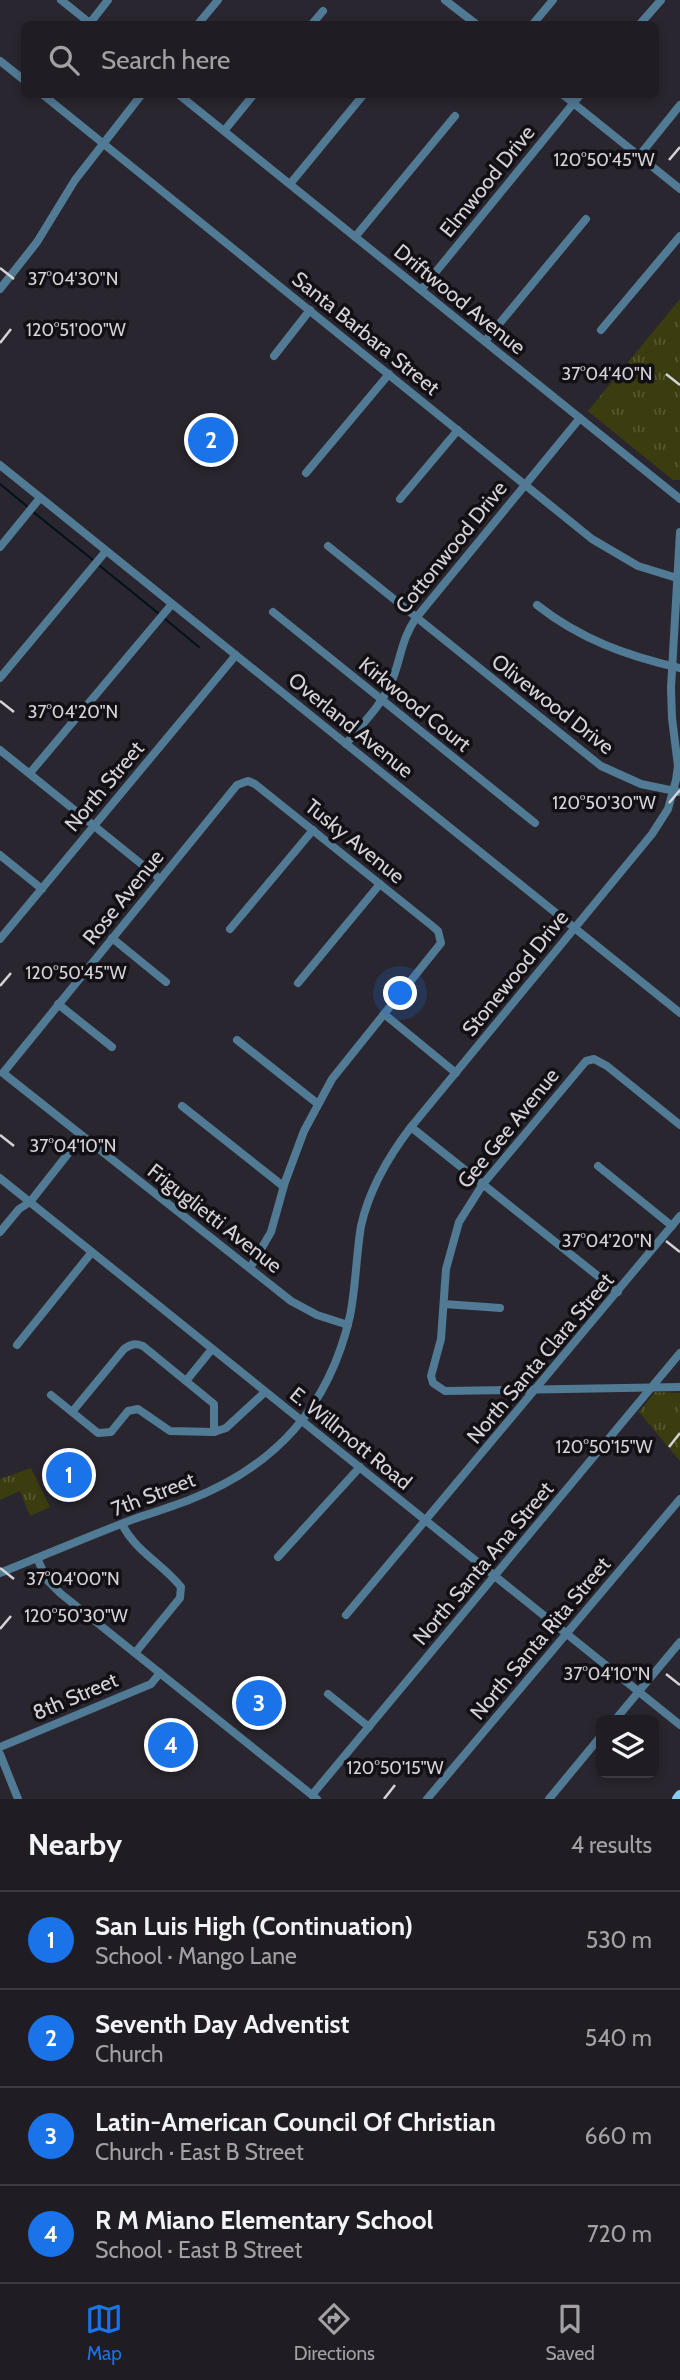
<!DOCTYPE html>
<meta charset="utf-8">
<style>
:root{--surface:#201c23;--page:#2d2930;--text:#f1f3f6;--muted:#a2a1a6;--line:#3d3a41;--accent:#1a73e8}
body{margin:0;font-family:Cabin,sans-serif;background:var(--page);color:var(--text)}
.controls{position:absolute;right:21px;bottom:21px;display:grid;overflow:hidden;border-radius:10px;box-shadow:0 4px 10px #0003}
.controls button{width:63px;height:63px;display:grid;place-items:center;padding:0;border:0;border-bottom:2px solid var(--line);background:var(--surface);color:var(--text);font:35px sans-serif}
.you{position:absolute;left:401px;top:994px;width:24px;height:24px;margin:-18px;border:5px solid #fff;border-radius:50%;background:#1a73e8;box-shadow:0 0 0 10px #1a73e833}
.badge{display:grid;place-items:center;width:46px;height:46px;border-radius:50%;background:var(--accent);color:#fff;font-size:23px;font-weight:700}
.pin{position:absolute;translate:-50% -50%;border:4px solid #fff;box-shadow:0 2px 7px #0006}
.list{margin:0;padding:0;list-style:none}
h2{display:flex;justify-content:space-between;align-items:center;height:91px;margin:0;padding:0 28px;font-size:30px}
h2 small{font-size:23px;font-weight:400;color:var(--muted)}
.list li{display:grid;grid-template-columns:46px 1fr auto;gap:21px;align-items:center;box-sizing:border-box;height:98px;padding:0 28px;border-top:2px solid var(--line)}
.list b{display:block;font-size:26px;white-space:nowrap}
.list p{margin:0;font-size:23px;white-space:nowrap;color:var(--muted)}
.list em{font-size:23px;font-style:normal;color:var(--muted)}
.icon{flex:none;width:38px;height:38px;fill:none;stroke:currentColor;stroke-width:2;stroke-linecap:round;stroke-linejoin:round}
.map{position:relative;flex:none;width:680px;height:1799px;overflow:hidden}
.search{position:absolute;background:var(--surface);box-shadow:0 4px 10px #0003;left:21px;right:21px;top:21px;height:77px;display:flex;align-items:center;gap:18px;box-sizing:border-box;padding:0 24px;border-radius:10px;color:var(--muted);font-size:26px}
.sheet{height:483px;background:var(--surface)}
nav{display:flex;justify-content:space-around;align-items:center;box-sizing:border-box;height:98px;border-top:2px solid var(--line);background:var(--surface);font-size:19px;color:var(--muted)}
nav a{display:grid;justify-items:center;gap:4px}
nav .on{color:var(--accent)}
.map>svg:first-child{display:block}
</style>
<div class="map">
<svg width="680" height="1799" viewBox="0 0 680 1799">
<defs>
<pattern id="park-tufts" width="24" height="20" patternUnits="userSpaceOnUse" patternTransform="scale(1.75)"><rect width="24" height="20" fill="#3c3d0e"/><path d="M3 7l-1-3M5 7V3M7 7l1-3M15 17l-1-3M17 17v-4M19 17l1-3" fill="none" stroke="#575830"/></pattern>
</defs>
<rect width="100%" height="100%" fill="#2a262f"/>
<!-- park -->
<g fill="url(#park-tufts)">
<path d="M680,299v181h-7l-85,-69z"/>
<path d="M655,1392l25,1v68l-41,-49z"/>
<path d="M31,1468l19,39 -20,9 -10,-25 -20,9v-21z"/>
</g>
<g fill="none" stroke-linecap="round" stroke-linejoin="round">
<!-- stream -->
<g stroke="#001216" stroke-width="2">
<path d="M0,484l28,23"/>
<path d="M32,511l61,49"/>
<path d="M100,566l58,47"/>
<path d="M165,619l34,28"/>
</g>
<!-- minor -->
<g stroke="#517a95" stroke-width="8">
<path d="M61,0l30,24"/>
<path d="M445,0l31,24"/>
<path d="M90,23l18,-23"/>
<path d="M198,24l20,-24"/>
<path d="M312,24l11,-13"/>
<path d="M533,24l20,-24"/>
<path d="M640,24l21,-24"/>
<path d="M0,61l24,19"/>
<path d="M42,94l550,445 46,27 42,13"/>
<path d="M178,94l502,405"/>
<path d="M562,94l118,95"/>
<path d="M224,131l30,-37"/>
<path d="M639,156l41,-51"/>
<path d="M290,184l74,-90"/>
<path d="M355,237l100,-121"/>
<path d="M0,289l37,-47 38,-62 67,-86"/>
<path d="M421,290l160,-196"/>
<path d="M601,330l79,-94"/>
<path d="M485,341l101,-122"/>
<path d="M274,356l36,-46"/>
<path d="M0,465l680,548"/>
<path d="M306,473l83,-99"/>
<path d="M400,499l58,-69"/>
<path d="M328,546l273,220 40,18 39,8"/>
<path d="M0,547l40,-49"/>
<path d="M537,605c43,34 90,51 143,63"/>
<path d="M273,612l262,211"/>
<path d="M0,678l106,-127"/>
<path d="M346,744c15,-19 34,-37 44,-59 11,-23 10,-44 26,-67l164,-200"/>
<path d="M0,750l160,129"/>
<path d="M30,773l142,-169"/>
<path d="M0,855l42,34"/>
<path d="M230,929l83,-99"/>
<path d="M112,938l54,44"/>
<path d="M0,939l236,-284"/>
<path d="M298,983l82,-99"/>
<path d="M58,1004l54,43"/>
<path d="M384,1014l72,59"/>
<path d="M237,1040l81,64"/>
<path d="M182,1106l101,80"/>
<path d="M680,1125l-73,-59 -13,-7 -8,2 -103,123 -24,38 -13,47 -5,70 -10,37 2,7 12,8 235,-4"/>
<path d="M411,1127l207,165"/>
<path d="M598,1166l74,60"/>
<path d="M0,1178l680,547"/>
<path d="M0,1232l19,-23 11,-7 52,-66"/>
<path d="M250,1268l21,-36 14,-50 19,-51 28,-52 109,-136 -3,-12 -7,-6 -176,-141 -7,-3 -11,4 -234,288 288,228 26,14 31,10"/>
<path d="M444,1304l56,4"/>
<path d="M17,1345l75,-93"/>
<path d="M186,1381l26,-32"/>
<path d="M51,1395l47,38 13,-1 17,-21 10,-2 32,22 44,1 12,-4 39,-36"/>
<path d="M72,1412l52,-63c7,-5 11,-6 19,-3l71,58v28"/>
<path d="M122,1524c13,27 41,40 59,63l-1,11 -45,55"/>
<path d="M278,1557l82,-90"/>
<path d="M37,1558l10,22 13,13 257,206"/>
<path d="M0,1573c45,-18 89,-37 134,-54 18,-6 37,-12 55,-19 87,-34 140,-93 161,-184 6,-30 6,-60 11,-90 8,-36 27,-69 50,-99l241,-293 16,-25 8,-29 2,-14 -6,-48 -1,-30 9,-156"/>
<path d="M346,1615l334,-399"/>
<path d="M328,1694l41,33"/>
<path d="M615,1720l65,-78"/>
<path d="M0,1747l151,-63 9,-11"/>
<path d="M0,1754l18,45"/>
<path d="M312,1795l368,-442"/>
<path d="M427,1799l253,-300"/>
<path d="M549,1799l52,-63"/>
</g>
<!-- major -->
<path stroke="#87cbf9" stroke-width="10" d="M677,1799l3,-4"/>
</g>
<!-- ticks -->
<path fill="none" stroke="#d5d2d8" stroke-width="2.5" d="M669,160l11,-13M0,268l14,11M0,343l11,-14M666,374l14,11M0,701l14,11M669,803l11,-13M0,986l11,-13M0,1135l14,11M666,1241l14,11M669,1447l11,-14M0,1568l14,11M0,1629l11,-13M666,1674l14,11M384,1799l11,-14"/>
<g text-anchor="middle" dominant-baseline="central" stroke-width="7" stroke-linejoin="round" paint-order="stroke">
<!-- street labels -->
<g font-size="21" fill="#d5d2d8" stroke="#121014">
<text transform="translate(487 181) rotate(-51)">Elmwood Drive</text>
<text transform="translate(460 299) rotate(39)">Driftwood Avenue</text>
<text transform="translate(366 333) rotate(39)">Santa Barbara Street</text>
<text transform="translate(451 547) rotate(-51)">Cottonwood Drive</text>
<text transform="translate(415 704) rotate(39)">Kirkwood Court</text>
<text transform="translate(553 704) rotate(38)">Olivewood Drive</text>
<text transform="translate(351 725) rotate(39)">Overland Avenue</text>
<text transform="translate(104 786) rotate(-50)">North Street</text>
<text transform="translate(355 841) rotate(39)">Tusky Avenue</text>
<text transform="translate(123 897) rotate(-51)">Rose Avenue</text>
<text transform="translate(515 973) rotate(-51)">Stonewood Drive</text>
<text transform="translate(508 1128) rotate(-51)">Gee Gee Avenue</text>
<text transform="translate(215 1218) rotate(38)">Friguglietti Avenue</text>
<text transform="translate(540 1358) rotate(-50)">North Santa Clara Street</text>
<text transform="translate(351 1438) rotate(39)">E. Willmott Road</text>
<text transform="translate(153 1494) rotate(-21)">7th Street</text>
<text transform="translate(483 1563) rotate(-50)">North Santa Ana Street</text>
<text transform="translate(540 1638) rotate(-50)">North Santa Rita Street</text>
<text transform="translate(75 1696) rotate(-23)">8th Street</text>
</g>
</g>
<g font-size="18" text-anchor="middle" fill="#d5d2d8" stroke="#121014" stroke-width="7" stroke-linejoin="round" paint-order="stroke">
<text x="604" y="166">120°50'45"W</text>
<text x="73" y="285">37°04'30"N</text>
<text x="76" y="336">120°51'00"W</text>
<text x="607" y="380">37°04'40"N</text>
<text x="73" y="718">37°04'20"N</text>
<text x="604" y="809">120°50'30"W</text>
<text x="76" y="979">120°50'45"W</text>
<text x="73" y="1152">37°04'10"N</text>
<text x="607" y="1247">37°04'20"N</text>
<text x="604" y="1453">120°50'15"W</text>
<text x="73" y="1585">37°04'00"N</text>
<text x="76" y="1622">120°50'30"W</text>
<text x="607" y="1680">37°04'10"N</text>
<text x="395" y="1774">120°50'15"W</text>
</g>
</svg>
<div class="controls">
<button><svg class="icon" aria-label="layers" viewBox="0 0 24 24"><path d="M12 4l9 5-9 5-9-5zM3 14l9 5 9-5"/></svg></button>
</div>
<div class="you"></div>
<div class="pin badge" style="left:69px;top:1475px">1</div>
<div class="pin badge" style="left:211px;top:440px">2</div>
<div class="pin badge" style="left:259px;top:1703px">3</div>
<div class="pin badge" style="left:171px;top:1745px">4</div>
<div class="search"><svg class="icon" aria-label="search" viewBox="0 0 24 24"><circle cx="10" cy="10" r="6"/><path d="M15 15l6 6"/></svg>Search here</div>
</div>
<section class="sheet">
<h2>Nearby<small>4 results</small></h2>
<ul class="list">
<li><span class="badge">1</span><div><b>San Luis High (Continuation)</b><p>School · Mango Lane</p></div><em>530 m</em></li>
<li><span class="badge">2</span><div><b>Seventh Day Adventist</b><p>Church</p></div><em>540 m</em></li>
<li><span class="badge">3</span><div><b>Latin-American Council Of Christian</b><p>Church · East B Street</p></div><em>660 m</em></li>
<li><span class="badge">4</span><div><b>R M Miano Elementary School</b><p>School · East B Street</p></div><em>720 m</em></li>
</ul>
</section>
<nav>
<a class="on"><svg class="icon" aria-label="map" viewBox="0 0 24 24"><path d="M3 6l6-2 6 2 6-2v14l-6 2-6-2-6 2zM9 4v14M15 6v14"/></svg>Map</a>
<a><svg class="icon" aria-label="directions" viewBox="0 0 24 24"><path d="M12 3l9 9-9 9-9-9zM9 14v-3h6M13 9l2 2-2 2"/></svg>Directions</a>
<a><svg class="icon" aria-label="saved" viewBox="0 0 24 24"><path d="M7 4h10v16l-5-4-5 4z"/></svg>Saved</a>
</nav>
